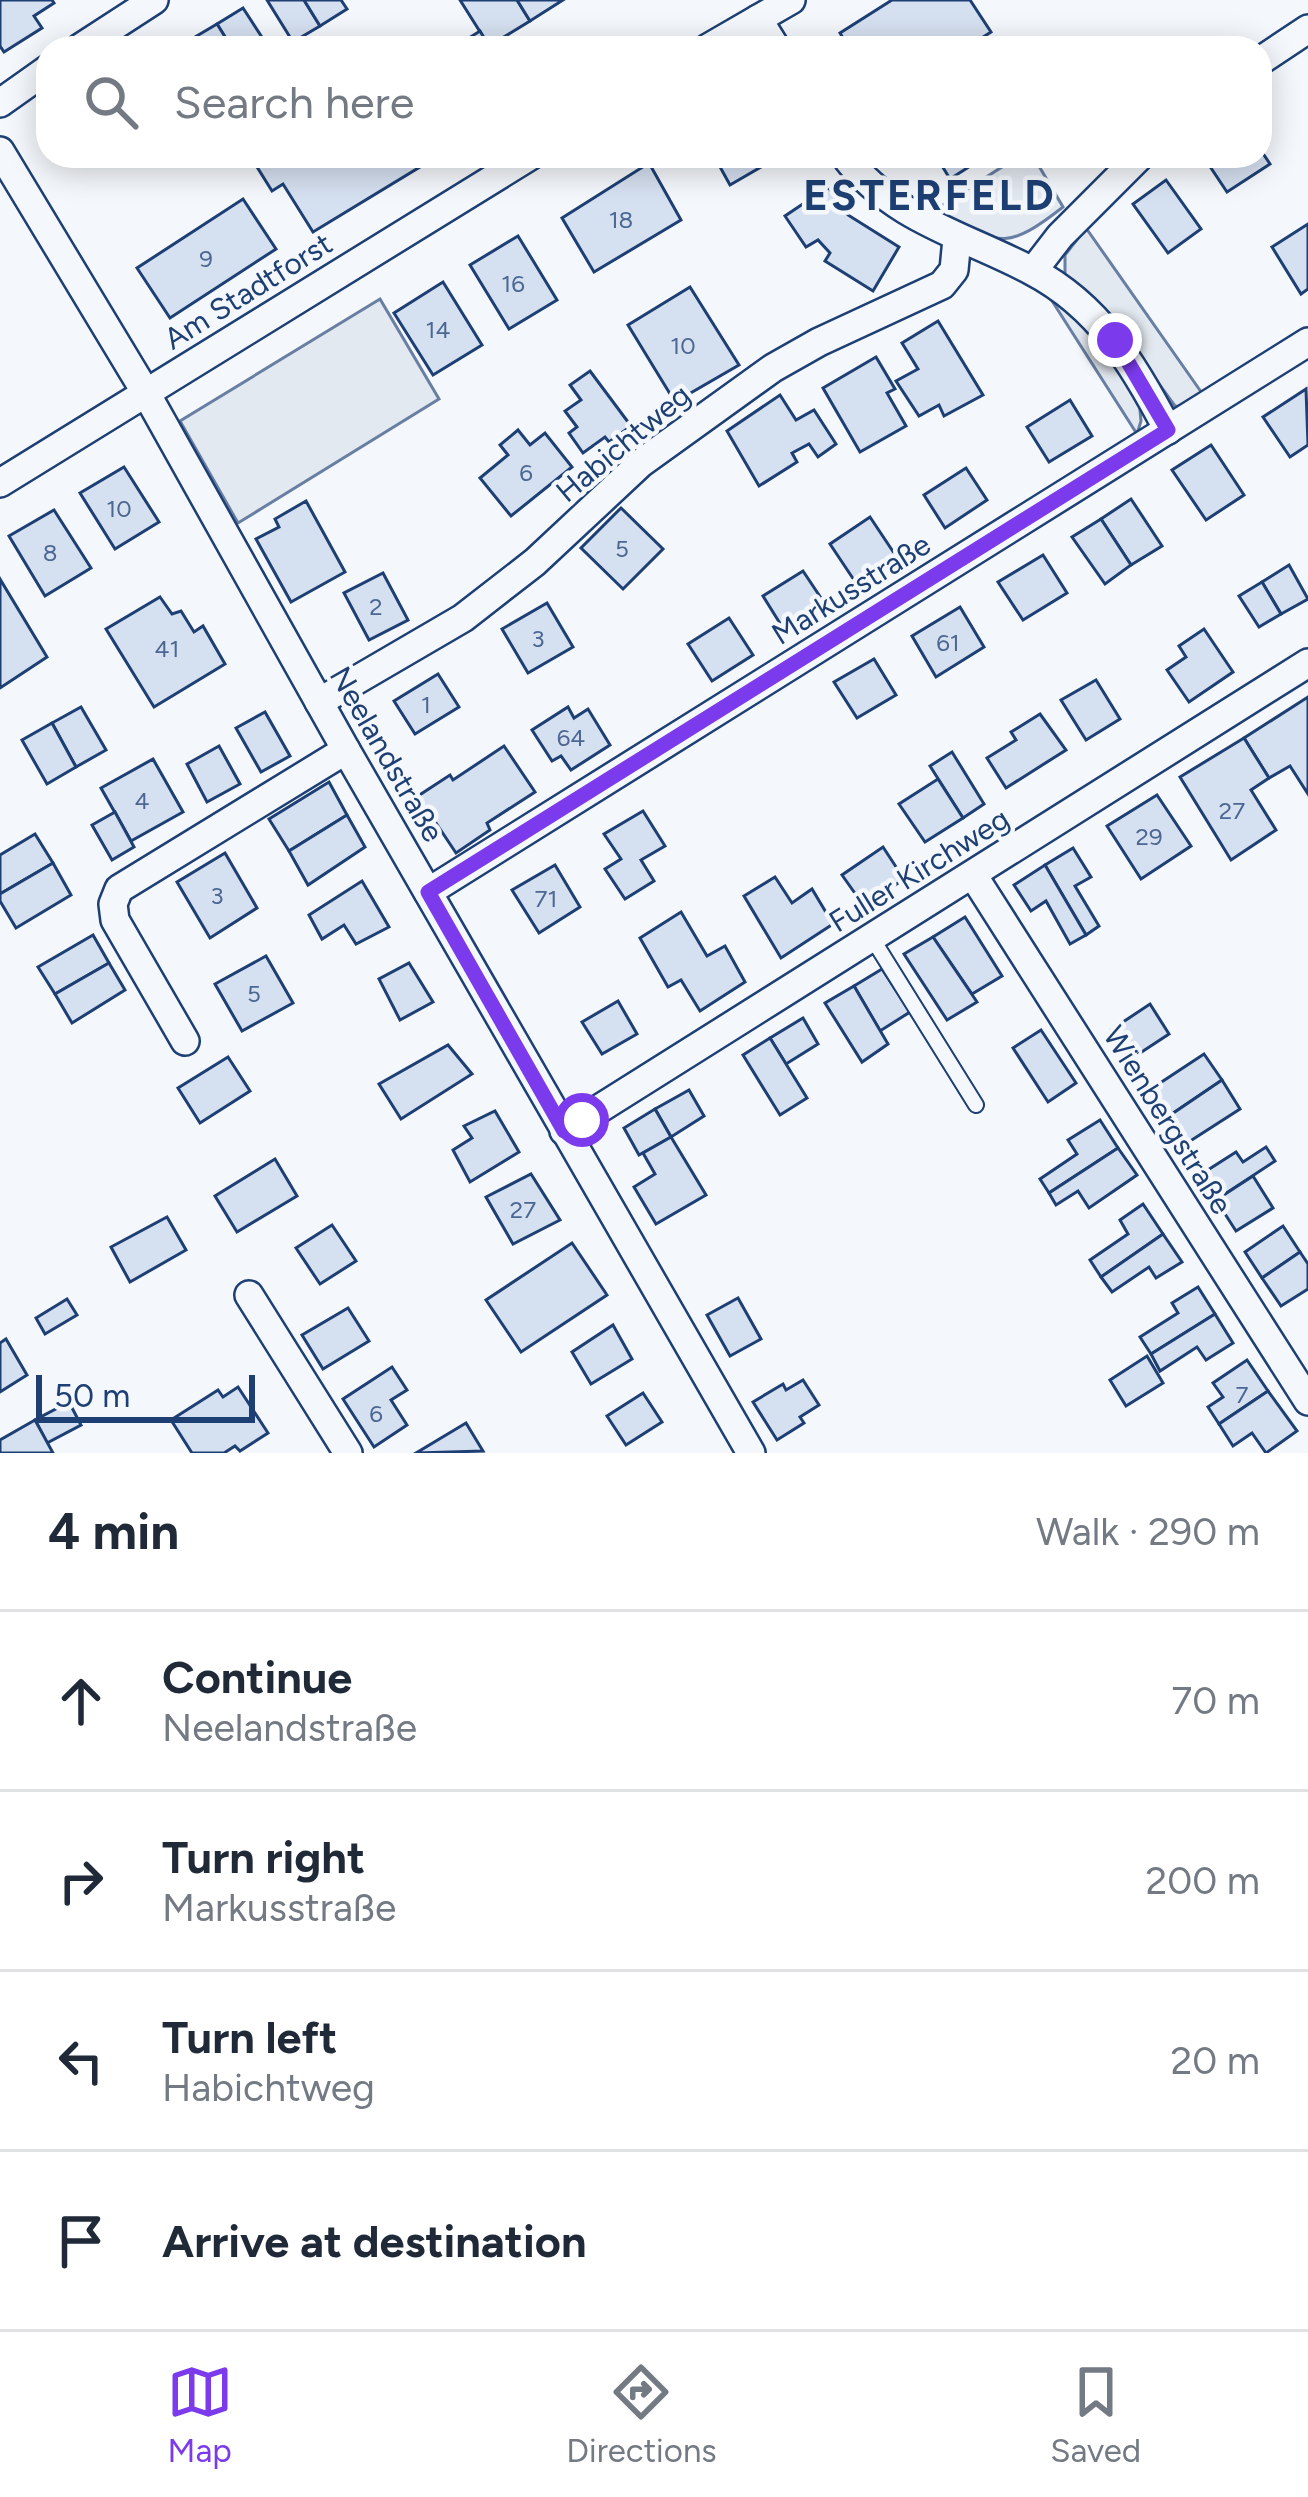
<!DOCTYPE html>
<meta charset="utf-8">
<style>
:root{--surface:#fff;--page:#f2f2f3;--text:#1f2937;--muted:#747a83;--line:#e0e1e3;--accent:#7c3aed}
body{margin:0;font-family:Figtree,sans-serif;background:var(--page);color:var(--text)}
.scale{position:absolute;left:36px;bottom:30px;width:219px;box-sizing:border-box;padding-left:12px;border:6px solid #1d3f73;border-top:0;font-size:33px;line-height:42px;white-space:nowrap;color:#1d3f73;-webkit-text-stroke:9px #f4f7fb;paint-order:stroke}
.stop{position:absolute;width:36px;height:36px;margin:-27px;border:9px solid #7c3aed;border-radius:50%;background:#fff}
.stop.end{background:#7c3aed;border-color:#fff;box-shadow:0 3px 12px #0008}
.list{margin:0;padding:0;list-style:none}
h2{display:flex;justify-content:space-between;align-items:center;height:156px;margin:0;padding:0 48px;font-size:51px}
h2 small{font-size:39px;font-weight:400;color:var(--muted)}
.list li{display:grid;grid-template-columns:78px 1fr auto;gap:36px;align-items:center;box-sizing:border-box;height:180px;padding:0 48px;border-top:3px solid var(--line)}
.list b{display:block;font-size:45px;white-space:nowrap}
.list p{margin:0;font-size:39px;white-space:nowrap;color:var(--muted)}
.list em{font-size:39px;font-style:normal;color:var(--muted)}
.icon{flex:none;width:66px;height:66px;fill:none;stroke:currentColor;stroke-width:2;stroke-linecap:round;stroke-linejoin:round}
.map{position:relative;flex:none;width:1308px;height:1453px;overflow:hidden}
.search{position:absolute;background:var(--surface);box-shadow:0 6px 30px #0003;left:36px;right:36px;top:36px;height:132px;display:flex;align-items:center;gap:30px;box-sizing:border-box;padding:0 42px;border-radius:36px;color:var(--muted);font-size:45px}
.sheet{height:876px;background:var(--surface)}
nav{display:flex;justify-content:space-around;align-items:center;box-sizing:border-box;height:168px;border-top:3px solid var(--line);background:var(--surface);font-size:33px;color:var(--muted)}
nav a{display:grid;justify-items:center;gap:6px}
nav .on{color:var(--accent)}
.map>svg:first-child{display:block}
</style>
<div class="map">
<svg width="1308" height="1453" viewBox="0 0 1308 1453">
<rect width="100%" height="100%" fill="#f4f7fb"/>
<!-- green -->
<g fill="#e3e9f0" stroke="#687fa3" stroke-width="3">
<path d="M1019,156h14l30,51c-60,47 -65,36 -128,3z"/>
<path d="M1086,228l118,168 -17,11 -12,-1 -72,-99 -38,-32v-20z"/>
<path d="M1047,293l36,24 56,83 2,21 -4,13z"/>
<path d="M380,299l59,100 -201,124 -58,-102z"/>
</g>
<!-- building -->
<g fill="#d5e0f0" stroke="#1d3f73" stroke-width="3">
<path d="M0,0h52l2,3 -20,13 8,12 -38,24 -4,-6z"/>
<path d="M267,0h37l16,26 -27,16z"/>
<path d="M304,0h37l6,9 -27,17z"/>
<path d="M460,0h57l13,21 -41,25z"/>
<path d="M517,0h46l-33,21z"/>
<path d="M892,0h78l21,32 -25,16h-117l-9,-15z"/>
<path d="M243,8l26,40h-37l-15,-24z"/>
<path d="M217,24l15,24h-37l-5,-8z"/>
<path d="M480,31l10,17h-37z"/>
<path d="M1260,149l10,15 -43,28 -24,-36h57z"/>
<path d="M256,156h176l1,3 -120,73 -30,-48 -11,7 -20,-32z"/>
<path d="M714,156h66l-50,29z"/>
<path d="M936,156h50l-36,23z"/>
<path d="M649,163l32,57 -87,52 -32,-54z"/>
<path d="M1166,180l35,49 -33,24 -35,-49z"/>
<path d="M828,187l20,28 51,32 -26,44 -48,-30 5,-8 -12,-13 -12,7 -21,-31z"/>
<path d="M243,199l33,50 -106,69 -33,-50z"/>
<path d="M1308,224v65l-7,5 -29,-47z"/>
<path d="M518,236l39,64 -48,29 -39,-64z"/>
<path d="M443,282l39,63 -49,30 -39,-62z"/>
<path d="M690,287l49,78 -64,37 -47,-77z"/>
<path d="M938,321l45,74 -39,21 -5,-11 -20,11 -23,-35 22,-12 -16,-26z"/>
<path d="M876,357l19,32 -8,4 19,33 -46,26 -37,-64z"/>
<path d="M590,371l41,55 -22,16 -4,-5 -22,16 -14,-20 8,-6 -12,-16 16,-11 -11,-15z"/>
<path d="M1306,389l2,56 -18,12 -27,-40z"/>
<path d="M780,395l16,25 18,-10 22,34 -18,13 -9,-13 -17,9 5,9 -38,24 -32,-55z"/>
<path d="M1070,400l22,36 -43,26 -22,-35z"/>
<path d="M518,430l12,15 15,-12 27,34 -61,49 -31,-38 28,-23 -8,-10z"/>
<path d="M1211,445l33,50 -38,25 -34,-50z"/>
<path d="M124,467l35,55 -44,27 -35,-56z"/>
<path d="M966,468l21,32 -42,28 -21,-33z"/>
<path d="M1131,499l31,47 -31,19 -30,-46z"/>
<path d="M306,501l39,71 -54,30 -35,-63 23,-12 -4,-8z"/>
<path d="M621,508l42,41 -40,40 -42,-41z"/>
<path d="M54,510l37,58 -46,28 -36,-60z"/>
<path d="M870,517l28,42 -40,27 -28,-42z"/>
<path d="M1101,519l30,46 -26,19 -33,-47z"/>
<path d="M1043,555l24,38 -44,27 -25,-38z"/>
<path d="M1289,565l19,34 -27,15 -19,-32z"/>
<path d="M803,571l24,36 -41,26 -23,-37z"/>
<path d="M383,573l25,47 -39,20 -25,-47z"/>
<path d="M0,579l47,78 -47,31z"/>
<path d="M1262,582l19,32 -22,13 -20,-31z"/>
<path d="M160,597l12,17 9,-3 13,21 9,-6 22,38 -71,43 -48,-78z"/>
<path d="M547,603l26,44 -45,26 -26,-44z"/>
<path d="M960,607l24,40 -48,30 -24,-41z"/>
<path d="M729,618l24,37 -41,26 -24,-37z"/>
<path d="M1204,629l29,43 -44,30 -22,-32 19,-13 -7,-11z"/>
<path d="M874,659l22,36 -39,23 -23,-36z"/>
<path d="M438,674l21,33 -44,27 -21,-33z"/>
<path d="M1096,680l24,39 -34,21 -25,-40z"/>
<path d="M1308,697v97l-18,-28 -21,12 -25,-40z"/>
<path d="M81,707l25,43 -30,17 -24,-44z"/>
<path d="M568,707l6,11 14,-9 22,36 -39,25 -10,-14 -9,5 -20,-31z"/>
<path d="M265,712l25,44 -29,16 -25,-44z"/>
<path d="M1040,714l26,36 -60,38 -19,-30 29,-18 -5,-8z"/>
<path d="M52,723l24,44 -29,17 -25,-44z"/>
<path d="M1244,738l25,40 -18,12 25,40 -45,30 -51,-83z"/>
<path d="M219,746l21,38 -33,18 -20,-38z"/>
<path d="M504,746l31,46 -48,31 3,7 -34,23 -38,-57 32,-21 3,5z"/>
<path d="M952,752l32,52 -21,14 -33,-52z"/>
<path d="M153,759l30,53 -52,29 -30,-53z"/>
<path d="M938,779l25,39 -38,24 -26,-38z"/>
<path d="M329,782l18,33 -58,36 -20,-32z"/>
<path d="M1157,795l34,51 -50,33 -34,-53z"/>
<path d="M643,811l22,35 -24,14 13,21 -29,18 -20,-30 16,-10 -17,-25z"/>
<path d="M115,812l19,35 -22,13 -20,-35z"/>
<path d="M347,815l18,32 -57,38 -19,-34z"/>
<path d="M35,834l18,29 -53,31v-39z"/>
<path d="M883,847l21,32 -40,27 -22,-31z"/>
<path d="M1073,848l18,29 -16,9 24,40 -13,9 -41,-70z"/>
<path d="M225,853l32,55 -47,30 -33,-56z"/>
<path d="M53,863l18,32 -55,33 -16,-27v-7z"/>
<path d="M555,865l25,42 -41,26 -27,-43z"/>
<path d="M1045,865l41,70 -16,9 -24,-43 -15,10 -17,-26z"/>
<path d="M775,877l17,26 20,-14 21,35 -52,34 -37,-62z"/>
<path d="M362,881l27,46 -33,17 -12,-19 -22,14 -13,-24z"/>
<path d="M681,912l26,44 18,-10 20,36 -45,29 -19,-31 -13,7 -28,-49z"/>
<path d="M965,917l37,59 -30,18 -39,-57z"/>
<path d="M93,935l16,28 -54,31 -17,-27z"/>
<path d="M933,937l44,65 -30,18 -43,-66z"/>
<path d="M266,956l27,47 -51,28 -27,-47z"/>
<path d="M109,963l16,27 -53,33 -17,-29z"/>
<path d="M409,963l24,39 -33,18 -21,-41z"/>
<path d="M882,969l28,43 -30,19 -26,-45z"/>
<path d="M854,986l34,58 -26,18 -37,-59z"/>
<path d="M618,1001l19,33 -35,20 -20,-32z"/>
<path d="M1150,1004l19,30 -38,25 -20,-29z"/>
<path d="M803,1018l15,26 -32,20 -16,-26z"/>
<path d="M1041,1030l35,53 -28,19 -35,-54z"/>
<path d="M770,1038l37,60 -27,17 -37,-60z"/>
<path d="M448,1045l24,29 -71,45 -22,-35z"/>
<path d="M1204,1054l18,26 -56,38 -18,-27z"/>
<path d="M228,1057l22,34 -50,32 -22,-35z"/>
<path d="M1222,1080l18,29 -56,36 -18,-27z"/>
<path d="M689,1090l15,26 -33,21 -16,-28z"/>
<path d="M655,1109l16,28 -32,18 -15,-27z"/>
<path d="M495,1111l24,41 -49,30 -17,-32 19,-12 -8,-12z"/>
<path d="M1100,1120l18,28 -69,45 -9,-14 37,-25 -9,-14z"/>
<path d="M671,1137l35,58 -50,29 -22,-37 21,-13 -12,-21z"/>
<path d="M1266,1147l9,14 -59,39 -16,-25 36,-23 7,10z"/>
<path d="M1118,1148l19,27 -48,33 -11,-17 -22,14 -7,-12z"/>
<path d="M275,1159l22,37 -60,36 -22,-36z"/>
<path d="M531,1174l29,46 -47,24 -27,-47z"/>
<path d="M1253,1176l20,32 -37,23 -20,-31z"/>
<path d="M1143,1204l20,30 -62,43 -11,-17 38,-26 -8,-14z"/>
<path d="M167,1217l19,33 -56,32 -19,-35z"/>
<path d="M332,1225l24,36 -36,23 -24,-36z"/>
<path d="M1283,1226l17,26 -38,26 -17,-26z"/>
<path d="M1163,1234l19,28 -26,16 -7,-11 -37,25 -11,-15z"/>
<path d="M572,1243l35,52 -86,57 -35,-52z"/>
<path d="M1300,1252l8,12v25l-27,17 -19,-28z"/>
<path d="M1198,1287l17,27 -64,40 -11,-17 38,-24 -6,-10z"/>
<path d="M738,1298l23,41 -31,17 -23,-41z"/>
<path d="M67,1299l10,16 -32,19 -9,-16z"/>
<path d="M348,1308l21,33 -46,28 -21,-34z"/>
<path d="M1215,1314l18,29 -27,17 -9,-13 -37,24 -9,-17z"/>
<path d="M613,1325l19,34 -41,25 -19,-32z"/>
<path d="M6,1339l21,36 -27,17v-49z"/>
<path d="M1147,1356l16,27 -37,23 -16,-26z"/>
<path d="M1247,1360l21,31 -49,33 -11,-17 15,-10 -10,-14z"/>
<path d="M392,1367l15,23 -16,10 16,25 -33,22 -31,-48z"/>
<path d="M803,1380l16,25 -19,12 4,6 -27,17 -24,-38 30,-18 3,6z"/>
<path d="M238,1387l30,46 -28,18 -5,-5 -11,7h-32l-21,-33 47,-30 5,7z"/>
<path d="M1268,1391l29,40 -31,22 -14,-20 -19,13 -14,-22z"/>
<path d="M643,1393l19,29 -36,23 -19,-29z"/>
<path d="M69,1402l12,23 -34,18 -12,-23z"/>
<path d="M35,1420l18,33h-53v-13z"/>
<path d="M466,1423l17,28 -67,2z"/>
</g>
<g fill="none" stroke-linecap="round" stroke-linejoin="round">
<defs>
<path id="lane" d="M872,938l104,167"/>
<g id="street">
<path d="M758,19l18,29"/>
<path d="M80,48l74,-48"/>
<path d="M708,48l83,-48"/>
<path d="M1260,61l48,-32"/>
<path d="M0,103l48,-34"/>
<path d="M0,151l146,242 200,357 405,703"/>
<path d="M845,156c47,63 121,80 187,115 67,35 102,94 136,159"/>
<path d="M1033,271l27,-35 80,-80"/>
<path d="M0,483l530,-327"/>
<path d="M319,702l144,-84 72,-56 106,-99 132,-95 46,-26 123,-57 12,-15 3,-31"/>
<path d="M973,875l335,526"/>
<path d="M428,892l880,-550"/>
<path d="M185,1041l-70,-121 -2,-16 6,-15 227,-139"/>
<path d="M564,1131l744,-468"/>
<path d="M249,1295l99,158"/>
</g>
</defs>
<!-- lane casing -->
<use href="#lane" stroke="#1d3f73" stroke-width="18"/>
<!-- street casing -->
<use href="#street" stroke="#1d3f73" stroke-width="32"/>
<!-- lane -->
<use href="#lane" stroke="#f4f7fb" stroke-width="14"/>
<!-- street -->
<use href="#street" stroke="#f4f7fb" stroke-width="27"/>
</g>
<g fill="none" stroke-linecap="round" stroke-linejoin="round">
<!-- route -->
<path stroke="#7c3aed" stroke-width="15" d="M582,1120l-18,11 -136,-239 740,-462 -53,-90"/>
</g>
<g text-anchor="middle" dominant-baseline="central" stroke-width="9" stroke-linejoin="round" paint-order="stroke">
<!-- number labels -->
<g font-size="24" fill="#4b6792">
<text x="621" y="219">18</text>
<text x="206" y="258">9</text>
<text x="513" y="283">16</text>
<text x="438" y="329">14</text>
<text x="683" y="345">10</text>
<text x="526" y="472">6</text>
<text x="119" y="508">10</text>
<text x="622" y="548">5</text>
<text x="50" y="552">8</text>
<text x="376" y="606">2</text>
<text x="538" y="638">3</text>
<text x="948" y="642">61</text>
<text x="167" y="648">41</text>
<text x="426" y="704">1</text>
<text x="571" y="737">64</text>
<text x="142" y="800">4</text>
<text x="1232" y="810">27</text>
<text x="1149" y="836">29</text>
<text x="217" y="895">3</text>
<text x="546" y="898">71</text>
<text x="254" y="993">5</text>
<text x="523" y="1209">27</text>
<text x="1242" y="1394">7</text>
<text x="376" y="1413">6</text>
</g>
<!-- street labels -->
<g font-size="30" fill="#1d3f73" stroke="#f4f7fb">
<text transform="translate(248 291) rotate(-32)">Am Stadtforst</text>
<text transform="translate(623 443) rotate(-40)">Habichtweg</text>
<text transform="translate(851 589) rotate(-32)">Markusstraße</text>
<text transform="translate(387 754) rotate(60)">Neelandstraße</text>
<text transform="translate(919 870) rotate(-32)">Fuller Kirchweg</text>
<text transform="translate(1168 1120) rotate(58)">Wienbergstraße</text>
</g>
<!-- district labels -->
<g font-size="42" font-weight="bold" letter-spacing="3" fill="#1d3f73" stroke="#f4f7fb">
<text x="930" y="195">ESTERFELD</text>
</g>
</g>
</svg>
<div class="scale">50 m</div>
<div class="stop" style="left:582px;top:1120px"></div>
<div class="stop end" style="left:1115px;top:340px"></div>
<div class="search"><svg class="icon" aria-label="search" viewBox="0 0 24 24"><circle cx="10" cy="10" r="6"/><path d="M15 15l6 6"/></svg>Search here</div>
</div>
<section class="sheet">
<h2>4 min<small>Walk · 290 m</small></h2>
<ul class="list">
<li><svg class="icon" aria-label="ahead" viewBox="0 0 24 24"><path d="M12 20V5M6 11l6-6 6 6"/></svg><div><b>Continue</b><p>Neelandstraße</p></div><em>70 m</em></li>
<li><svg class="icon" aria-label="right" viewBox="0 0 24 24"><path d="M7 20v-9h11M14 6l5 5-5 5"/></svg><div><b>Turn right</b><p>Markusstraße</p></div><em>200 m</em></li>
<li><svg class="icon" aria-label="left" viewBox="0 0 24 24"><path d="M17 20v-9H6M10 6l-5 5 5 5"/></svg><div><b>Turn left</b><p>Habichtweg</p></div><em>20 m</em></li>
<li><svg class="icon" aria-label="arrive" viewBox="0 0 24 24"><path d="M6 21V4h12l-3 4 3 4H6"/></svg><div><b>Arrive at destination</b></div></li>
</ul>
</section>
<nav>
<a class="on"><svg class="icon" aria-label="map" viewBox="0 0 24 24"><path d="M3 6l6-2 6 2 6-2v14l-6 2-6-2-6 2zM9 4v14M15 6v14"/></svg>Map</a>
<a><svg class="icon" aria-label="directions" viewBox="0 0 24 24"><path d="M12 3l9 9-9 9-9-9zM9 14v-3h6M13 9l2 2-2 2"/></svg>Directions</a>
<a><svg class="icon" aria-label="saved" viewBox="0 0 24 24"><path d="M7 4h10v16l-5-4-5 4z"/></svg>Saved</a>
</nav>
